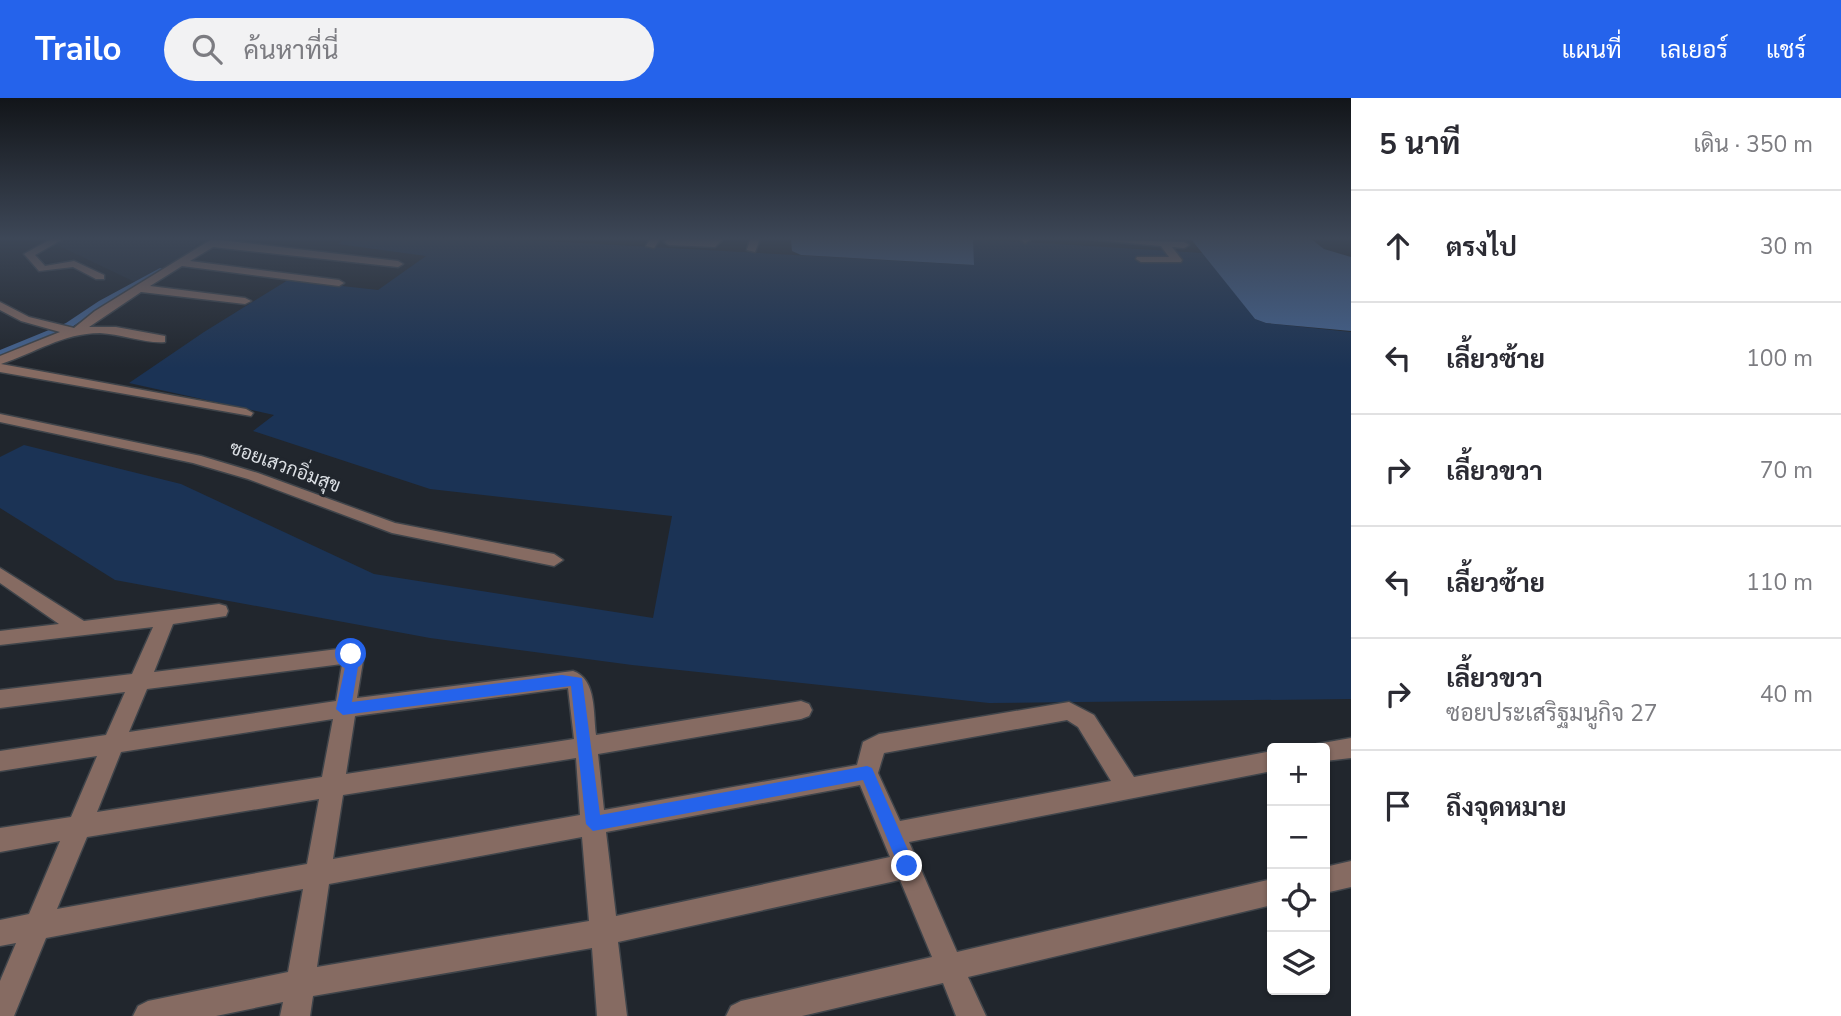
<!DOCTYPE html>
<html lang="th">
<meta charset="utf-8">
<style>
:root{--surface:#fff;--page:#f2f2f3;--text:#2b2b33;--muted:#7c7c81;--line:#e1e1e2;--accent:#2563eb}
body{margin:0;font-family:"Nunito Sans",Sarabun,sans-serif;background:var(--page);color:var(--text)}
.controls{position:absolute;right:21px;bottom:21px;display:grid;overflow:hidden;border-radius:7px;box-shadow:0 2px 5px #0004}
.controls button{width:63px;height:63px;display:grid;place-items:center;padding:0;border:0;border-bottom:2px solid var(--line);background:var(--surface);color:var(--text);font:35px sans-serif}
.stop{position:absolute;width:21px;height:21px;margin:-16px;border:5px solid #2563eb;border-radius:50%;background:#fff}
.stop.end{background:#2563eb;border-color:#fff;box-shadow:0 2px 7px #0008}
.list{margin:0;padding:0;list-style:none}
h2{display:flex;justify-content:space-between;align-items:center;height:91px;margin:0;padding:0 28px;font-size:30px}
h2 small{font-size:23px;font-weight:400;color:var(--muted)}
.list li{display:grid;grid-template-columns:46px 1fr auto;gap:21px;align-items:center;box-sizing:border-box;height:112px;padding:0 28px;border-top:2px solid var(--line)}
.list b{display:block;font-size:26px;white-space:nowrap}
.list p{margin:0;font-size:23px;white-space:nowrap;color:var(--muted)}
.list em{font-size:23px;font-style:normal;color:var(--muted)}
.icon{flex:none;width:38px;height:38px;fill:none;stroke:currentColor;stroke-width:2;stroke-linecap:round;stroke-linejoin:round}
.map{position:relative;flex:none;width:1351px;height:918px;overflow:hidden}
header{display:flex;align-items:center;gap:42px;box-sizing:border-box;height:98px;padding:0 35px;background:var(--accent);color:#fff}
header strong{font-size:33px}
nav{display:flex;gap:38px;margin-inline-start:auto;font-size:24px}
.search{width:490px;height:63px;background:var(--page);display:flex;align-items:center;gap:18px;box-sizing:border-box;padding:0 24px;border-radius:38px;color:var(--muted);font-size:26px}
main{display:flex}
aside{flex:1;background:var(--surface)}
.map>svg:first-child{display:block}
</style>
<header>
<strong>Trailo</strong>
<div class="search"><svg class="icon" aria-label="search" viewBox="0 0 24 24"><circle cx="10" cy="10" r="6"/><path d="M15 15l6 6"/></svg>ค้นหาที่นี่</div>
<nav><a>แผนที่</a><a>เลเยอร์</a><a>แชร์</a></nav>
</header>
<main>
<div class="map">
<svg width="1351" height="918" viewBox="0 0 1351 918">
<rect width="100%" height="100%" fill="#21262d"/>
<!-- built -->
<path fill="#242d3a" d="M63,141h141l-18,15 -49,29 -84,-40z"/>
<!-- green -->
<path fill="#1b3355" d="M344,141h163l466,26v-26l230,14 52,66 11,4 85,9v367l-362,4 -357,-38 -202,-27 -315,-58 -115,-72v-51l24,-12 157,39 193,90 279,44 19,-102 -242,-27 -177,-58 21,-16 -145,-32 75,-51 84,-52 90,10 48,-34 -88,-12z"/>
<!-- water -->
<g fill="#456492">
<path d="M791,141h182l1,26 -173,-10 -9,-4z"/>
<path d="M1191,141h120l13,10 27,8v74l-85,-8 -11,-4z"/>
</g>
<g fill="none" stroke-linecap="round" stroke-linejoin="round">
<!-- canal -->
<path fill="#456492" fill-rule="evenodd" d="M160,170l7,2 -62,35 -33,22 -72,30v-7l66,-27 33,-22z"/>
<defs>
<g id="minor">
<path d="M51,141h12l-28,16 10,11 29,-5 30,14v4h-8l-23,-12 -34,4 -15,-17z"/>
<path d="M212,141l186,22 5,3 -5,3 -185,-20 -23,14 149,19 5,3 -5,3 -157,-20 -32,20 95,12 6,3 -6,3 -104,-12 -52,35h27l49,9v6c-17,2 -45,-8 -65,-9 -37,0 -65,20 -99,31l245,45 7,4 -2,3 -251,-44v-16l60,-24 -39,-11 -21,-11v-8l29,15 45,11 21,-17z"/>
<path d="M650,141h10l-6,9 -8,-2z"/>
<path d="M714,141h9l-8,8 -46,-2 -5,-3 4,-3z"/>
<path d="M750,141h10l-5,13 -8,-2z"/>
<path d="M1020,141h10v1l-5,3z"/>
<path d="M1086,141l98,3 5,3 -5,3 -12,-1 10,13 -1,2h-40l-5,-3 1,-2h32l-8,-11z"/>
<path d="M0,316l201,42 57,17 137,50 159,31 9,6 -9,6 -162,-33 -144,-54 -55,-16 -193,-41z"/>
<path d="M0,470l84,53 135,-17 7,2 2,5 -2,5 -53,8 -19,48 200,-25 7,3 3,5 -7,43 216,-27c24,8 20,43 23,64l205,-34 8,3 3,6 -3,6 -8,3 -203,35 6,56 253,-45 6,-23 16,-8 190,-32 25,13 40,62 138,-26v20l-363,71 48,110 315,-73v26l-304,72 18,39h-30l-13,-33 -141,33h-76l5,-10 10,-5 191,-44 -32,-77 -282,62 9,74h-30l-5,-68 -279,48 -3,20h-30l3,-14 -67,14h-83l5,-10 10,-5 140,-29 15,-83 -257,49 -32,78h-14v-35l16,-38 -16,3v-26l29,-6 31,-73 -60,11v-24l71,-11 26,-61 -97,15v-20l106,-16 19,-43 -125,16v-18l132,-16 21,-47 -153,18v-14l59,-7 -59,-41zM342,566l-6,37 -207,31 18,-43zM568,590l6,51 -228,35 9,-58zM333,621l-11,58 -225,35 24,-60zM1067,622l11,7 33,54 -211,40 -22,-48 6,-20zM576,660l4,57 -247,44 10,-64zM860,687l30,72 -274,59 -10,-84zM319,701l-12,65 -250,45 30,-72zM582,739l7,84 -272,46 12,-83z"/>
<path d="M1351,640v20l-26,3v-13h-10l2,-4z"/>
<path d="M1351,763v26l-26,6v-26z"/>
</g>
</defs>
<!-- minor casing -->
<use href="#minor" stroke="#3f444a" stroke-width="3"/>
<!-- minor -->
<use href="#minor" fill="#866b62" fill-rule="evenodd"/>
</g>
<!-- sky -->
<linearGradient id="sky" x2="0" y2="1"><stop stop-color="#121519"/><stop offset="0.52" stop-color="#3d4757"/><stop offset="1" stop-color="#3d4757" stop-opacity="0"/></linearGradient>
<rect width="1351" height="270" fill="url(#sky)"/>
<!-- route -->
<path fill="#2563eb" d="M351,551l9,6 -8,47 210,-27 20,3 18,137 267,-49 5,2 43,98 -2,6h-12l-38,-92 -270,51 -7,-7 -15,-138 -228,29 -7,-6 11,-51 -3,-4z"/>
<g text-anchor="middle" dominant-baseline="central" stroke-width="6" stroke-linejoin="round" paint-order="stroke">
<!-- street labels -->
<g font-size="19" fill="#dbdfe4" stroke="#21262d">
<text transform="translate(285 369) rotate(20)">ซอยเสวกอิ่มสุข</text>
</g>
</g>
</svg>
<div class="controls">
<button>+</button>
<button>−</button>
<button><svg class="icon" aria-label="locate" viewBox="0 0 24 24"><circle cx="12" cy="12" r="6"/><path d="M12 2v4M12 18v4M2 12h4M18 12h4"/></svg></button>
<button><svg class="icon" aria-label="layers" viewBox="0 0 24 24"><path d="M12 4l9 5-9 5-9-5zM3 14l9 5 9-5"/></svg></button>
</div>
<div class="stop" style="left:351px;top:556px"></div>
<div class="stop end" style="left:907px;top:768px"></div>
</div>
<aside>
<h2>5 นาที<small>เดิน · 350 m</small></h2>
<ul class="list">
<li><svg class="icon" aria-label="ahead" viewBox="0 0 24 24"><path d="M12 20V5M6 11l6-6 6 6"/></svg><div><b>ตรงไป</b></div><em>30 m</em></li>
<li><svg class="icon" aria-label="left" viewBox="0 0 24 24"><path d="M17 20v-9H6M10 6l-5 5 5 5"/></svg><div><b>เลี้ยวซ้าย</b></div><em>100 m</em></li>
<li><svg class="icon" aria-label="right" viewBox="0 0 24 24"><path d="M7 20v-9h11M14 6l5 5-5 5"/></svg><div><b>เลี้ยวขวา</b></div><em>70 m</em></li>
<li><svg class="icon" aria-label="left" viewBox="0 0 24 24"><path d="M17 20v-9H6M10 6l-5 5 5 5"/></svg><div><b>เลี้ยวซ้าย</b></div><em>110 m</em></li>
<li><svg class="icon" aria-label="right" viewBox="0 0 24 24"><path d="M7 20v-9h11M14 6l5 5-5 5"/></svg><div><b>เลี้ยวขวา</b><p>ซอยประเสริฐมนูกิจ 27</p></div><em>40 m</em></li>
<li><svg class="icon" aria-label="arrive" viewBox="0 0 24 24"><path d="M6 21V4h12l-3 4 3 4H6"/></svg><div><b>ถึงจุดหมาย</b></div></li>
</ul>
</aside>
</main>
